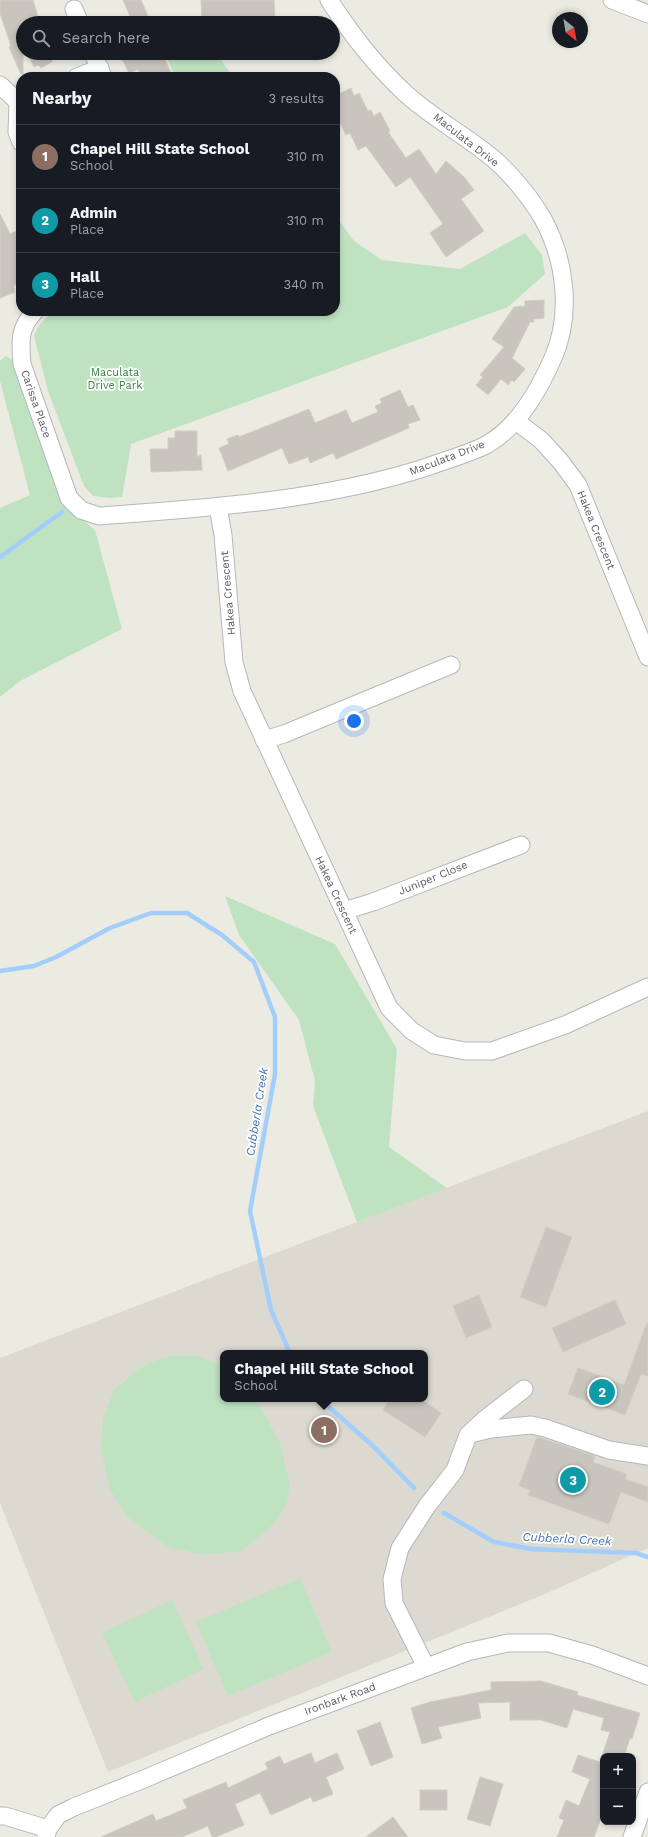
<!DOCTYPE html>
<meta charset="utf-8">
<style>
:root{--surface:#171b24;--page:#242831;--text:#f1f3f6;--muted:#9ea1a6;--line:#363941;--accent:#b45309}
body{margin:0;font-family:"Work Sans",sans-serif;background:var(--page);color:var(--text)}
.controls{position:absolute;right:12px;bottom:12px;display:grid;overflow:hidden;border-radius:8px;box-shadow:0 2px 6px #0003}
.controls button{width:36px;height:36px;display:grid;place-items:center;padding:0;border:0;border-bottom:1px solid var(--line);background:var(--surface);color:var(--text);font:20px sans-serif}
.compass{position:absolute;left:552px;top:12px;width:36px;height:36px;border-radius:50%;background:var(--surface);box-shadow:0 2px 6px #0003;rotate:149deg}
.you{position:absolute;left:354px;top:721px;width:14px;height:14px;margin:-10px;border:3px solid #fff;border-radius:50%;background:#1a73e8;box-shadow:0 0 0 6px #1a73e833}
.badge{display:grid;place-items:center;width:26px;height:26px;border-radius:50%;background:var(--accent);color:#fff;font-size:13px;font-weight:700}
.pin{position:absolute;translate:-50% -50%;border:2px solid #fff;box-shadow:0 1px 4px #0006}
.popup{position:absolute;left:220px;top:1350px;width:208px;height:52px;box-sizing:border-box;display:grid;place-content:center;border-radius:8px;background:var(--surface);filter:drop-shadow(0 1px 3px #0005);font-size:13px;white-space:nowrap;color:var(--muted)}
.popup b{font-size:15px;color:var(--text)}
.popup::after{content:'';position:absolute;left:50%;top:100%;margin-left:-8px;border:8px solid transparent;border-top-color:var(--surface)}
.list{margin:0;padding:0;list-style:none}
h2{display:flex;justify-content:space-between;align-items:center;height:52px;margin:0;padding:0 16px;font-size:17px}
h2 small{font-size:13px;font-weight:400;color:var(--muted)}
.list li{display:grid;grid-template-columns:26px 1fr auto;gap:12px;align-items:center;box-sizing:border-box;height:64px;padding:0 16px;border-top:1px solid var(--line)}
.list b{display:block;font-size:15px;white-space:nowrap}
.list p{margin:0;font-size:13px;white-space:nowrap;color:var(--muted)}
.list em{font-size:13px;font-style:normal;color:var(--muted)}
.icon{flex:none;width:22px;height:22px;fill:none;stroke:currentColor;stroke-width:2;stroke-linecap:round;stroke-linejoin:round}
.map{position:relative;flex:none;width:648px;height:1837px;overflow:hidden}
.search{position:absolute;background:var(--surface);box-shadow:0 2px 6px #0003;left:16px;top:16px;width:324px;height:44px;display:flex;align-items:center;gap:10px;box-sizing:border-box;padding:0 14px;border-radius:22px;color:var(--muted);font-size:15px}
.panel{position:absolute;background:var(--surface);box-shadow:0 2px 6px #0003;left:16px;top:72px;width:324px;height:244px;border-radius:16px}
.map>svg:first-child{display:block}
</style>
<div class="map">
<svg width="648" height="1837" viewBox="0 0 648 1837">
<rect width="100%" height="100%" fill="#ecebe2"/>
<!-- education -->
<path fill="#dcdad0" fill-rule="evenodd" d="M648,1111v437l-103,46 -437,178 -108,-269v-145zM223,1353h202v46h-202z"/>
<!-- green -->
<g fill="#bfe3c1">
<path d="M165,53h51l17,24h-58z"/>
<path d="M335,215l19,26 28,19 78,9 65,-36 17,22 3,19 -37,33 -377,137 -9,53 -12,1 -17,-2 -9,-10 -36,-95 -14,-55 5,-11 14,-14h282z"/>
<path d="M6,356l7,4 49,142 33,28 27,99 -102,52 -20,16v-189l30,-13 -30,-114v-20z"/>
<path d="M225,896l110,48 62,105 -8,98 58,41 -90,34 -44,-116 2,-25 -16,-61 -60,-85z"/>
<path d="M172,1356h26l25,10v33h33l24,44 10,41 -3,19 -13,21 -32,27 -39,4 -37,-9 -38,-29 -18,-27 -9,-40 2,-31 11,-29 23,-20 19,-10z"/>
<path d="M300,1578l32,74 -104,44 -32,-74z"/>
<path d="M172,1600l32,69 -69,33 -33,-69z"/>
</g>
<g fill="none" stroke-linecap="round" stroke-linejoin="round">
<!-- stream -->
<g stroke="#a2cefc" stroke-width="4.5">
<path d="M0,557l62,-45"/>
<path d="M0,971l34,-5 22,-9 54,-29 41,-15h36l35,22 32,27 21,55v57l-25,137 21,99 19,43"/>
<path d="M320,1399l54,48 40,41"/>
<path d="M444,1513l50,29 37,7 105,4 12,4"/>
</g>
</g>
<!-- building -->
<g fill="#c8c5bf" stroke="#d1cdc0">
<path d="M0,0h33l7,23h-17v51h-2l-12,-27 2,-1 -11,-33z"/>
<path d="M123,0h18l10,23h-18z"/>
<path d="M201,0h73l1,23h-73z"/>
<path d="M27,53h34l-10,5 1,4 -11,6 -3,-3 -4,2z"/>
<path d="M130,53h32l11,24h-31l-4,-8 -9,4 -8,-16z"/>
<path d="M351,88l3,8 5,-3 9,18 3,-1 3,6 6,-4 10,19 -2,1 18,26 13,-9 17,25 10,-13 18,16 10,13 -13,9 23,32 -38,26 -16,-24 13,-9 -33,-47 -14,10 -30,-41 -8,4 -8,-17 -4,2 -11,-22v-17z"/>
<path d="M0,214l10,20 11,-5v54l-8,3 2,6 -15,6z"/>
<path d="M544,300v18l-11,1 1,3h-4l-18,36 13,11 -11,13 -2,-2 -4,5 -7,-6 -13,16 -12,-10 7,-8 -3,-2 24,-28 -12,-8 22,-32 11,-1v-5z"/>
<path d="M400,390l8,17 5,-2 7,15 -12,4 1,4 -73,31 -3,-6 -23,10 -2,-6 -19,7 -7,-16 -54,23 -9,-23 10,-4 -2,-5 11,-4 1,2 70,-28 6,14 31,-13 6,13 26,-11 -3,-6 7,-3 -2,-4z"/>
<path d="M175,431h22v26l4,-2 1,15 -51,2 -1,-23h18v-11h7z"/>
<path d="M546,1227l26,10 -26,70 -26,-10z"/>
<path d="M479,1295l13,32 -26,11 -13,-32z"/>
<path d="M615,1300l11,24 -63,28 -11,-24z"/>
<path d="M647,1323h1v53l-7,-2 -16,41 -57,-21 10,-26 46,17z"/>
<path d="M390,1399h31l20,14 -16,24 -42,-27z"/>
<path d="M537,1437l58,19 -2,6 34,12 -2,5 23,8v15l-27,-10 -12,32 -81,-29 2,-5 -11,-4z"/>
<path d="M541,1681l37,11 -1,3 63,18 -8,26 -2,-1 -6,18h-22l8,-24 -9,-2 3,-12 -31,-9 -6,19 -26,-8h-31v-18l-32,1 3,15 -43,9 4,11 -20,6 -11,-36 19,-6 61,-12v-8z"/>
<path d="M380,1722l13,35 -22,9 -14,-35z"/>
<path d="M311,1753l4,10 22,-10 7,16 -18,8 7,17 -20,8 -2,-5 -40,18 -11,-22 -25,11 9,21 -28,12h-4l-4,-11 -26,11h-81l52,-23 3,7 31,-13 -4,-8 43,-18 2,6 40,-19 -3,-6 15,-7 4,8z"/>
<path d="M578,1755l25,8v50l-9,24h-37l7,-17 -5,-2 7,-18 13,6 11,-27 -18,-7z"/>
<path d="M480,1777l23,7 -13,42 -23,-7z"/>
<rect x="420" y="1790" width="27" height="20"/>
<path d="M393,1817l15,20h-42z"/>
</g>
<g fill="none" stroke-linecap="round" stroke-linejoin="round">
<defs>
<g id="minor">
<path d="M612,0l36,14"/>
<path d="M74,9l6,14"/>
<path d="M93,53l10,24"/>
<path d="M77,77l23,-9"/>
<path d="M0,85l18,17 -1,30 4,10"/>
<path d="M35,311c-16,17 -15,30 -13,53l47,134 12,12 18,6c109,-8 223,-15 328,-49 19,-7 41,-13 59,-22 31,-17 53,-55 67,-87 19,-43 13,-97 -10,-139 -12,-21 -34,-48 -53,-63 -27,-22 -59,-39 -85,-63 -31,-29 -53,-58 -76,-93"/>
<path d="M516,421l25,19 20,22 17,23 70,172"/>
<path d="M218,507l5,28 11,127 8,29 147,317 23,23 22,14 31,6h27l73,-26 83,-38"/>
<path d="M264,740l20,-6 167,-69"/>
<path d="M344,911l29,-9 148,-57"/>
<path d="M470,1434l21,-5 40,-4 14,3 64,22 39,6"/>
<path d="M426,1667l-32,-64 -2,-24 8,-31 27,-42 28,-36 13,-35 16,-15 40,-31"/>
<path d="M0,1816h5l43,13"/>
<path d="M46,1837l2,-8 10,-14 16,-8 70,-28 125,-53 198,-74 41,-9h41l43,12 56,21"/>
<path d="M632,1837l16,-45"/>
</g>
</defs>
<!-- minor casing -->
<use href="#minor" stroke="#b4b7bc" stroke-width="19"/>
<!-- minor -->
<use href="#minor" stroke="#fff" stroke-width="17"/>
</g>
<g text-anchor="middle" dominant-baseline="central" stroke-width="3.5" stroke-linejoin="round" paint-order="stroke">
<!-- street labels -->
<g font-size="11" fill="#5a5d62" stroke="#fff">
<text transform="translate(466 140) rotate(38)">Maculata Drive</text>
<text transform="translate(36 404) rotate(71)">Carissa Place</text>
<text transform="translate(447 458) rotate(-21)">Maculata Drive</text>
<text transform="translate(596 530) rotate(68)">Hakea Crescent</text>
<text transform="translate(228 593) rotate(-95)">Hakea Crescent</text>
<text transform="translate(433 878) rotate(-22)">Juniper Close</text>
<text transform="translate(336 895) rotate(65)">Hakea Crescent</text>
<text transform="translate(340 1699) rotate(-20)">Ironbark Road</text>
</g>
<!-- park labels -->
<g font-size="11" fill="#388341" stroke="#fff">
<text x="115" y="372">Maculata<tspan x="115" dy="13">Drive Park</tspan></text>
</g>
<!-- water labels -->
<g font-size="12" font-style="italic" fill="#4373b5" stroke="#fff">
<text transform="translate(257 1112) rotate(-81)">Cubberla Creek</text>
<text transform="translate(567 1539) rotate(3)">Cubberla Creek</text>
</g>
</g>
</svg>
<div class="controls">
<button>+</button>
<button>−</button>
</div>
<svg class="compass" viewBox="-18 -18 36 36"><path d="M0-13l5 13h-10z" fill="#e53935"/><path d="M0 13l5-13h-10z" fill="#9ea1a6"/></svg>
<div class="you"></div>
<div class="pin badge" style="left:324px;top:1430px;background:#8d6e63">1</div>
<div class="popup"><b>Chapel Hill State School</b>School</div>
<div class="pin badge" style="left:602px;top:1392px;background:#0f9aa8">2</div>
<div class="pin badge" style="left:573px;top:1480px;background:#0f9aa8">3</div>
<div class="search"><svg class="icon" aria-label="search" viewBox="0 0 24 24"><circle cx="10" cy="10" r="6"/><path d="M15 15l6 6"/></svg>Search here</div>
<section class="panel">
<h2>Nearby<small>3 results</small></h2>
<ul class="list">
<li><span class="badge" style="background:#8d6e63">1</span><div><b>Chapel Hill State School</b><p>School</p></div><em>310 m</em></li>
<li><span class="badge" style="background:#0f9aa8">2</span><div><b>Admin</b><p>Place</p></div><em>310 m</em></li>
<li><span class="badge" style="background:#0f9aa8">3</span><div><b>Hall</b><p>Place</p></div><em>340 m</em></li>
</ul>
</section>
</div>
